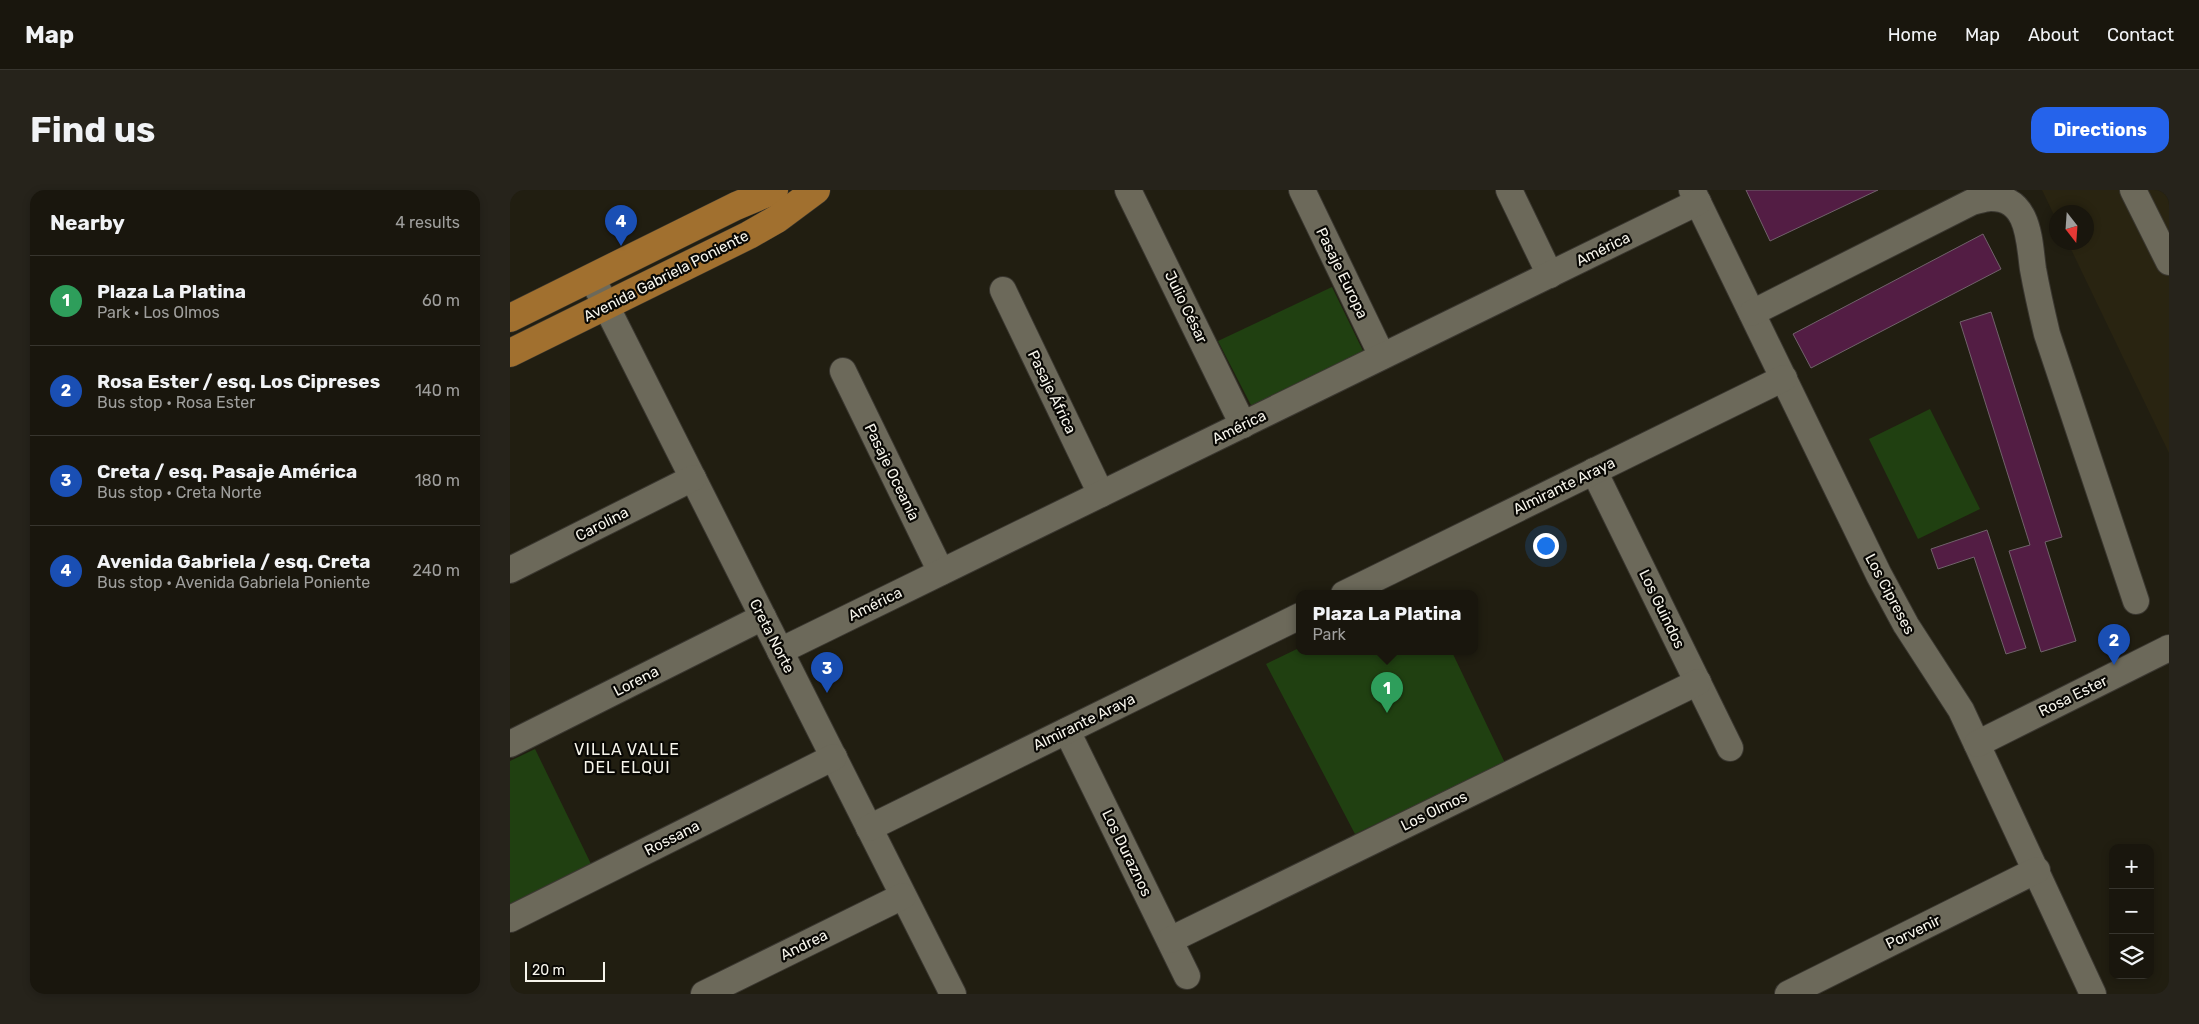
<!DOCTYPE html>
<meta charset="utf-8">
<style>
:root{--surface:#19160d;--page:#26231b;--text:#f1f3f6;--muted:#9f9f9d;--line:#37352e;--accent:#2563eb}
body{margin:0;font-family:Rubik,sans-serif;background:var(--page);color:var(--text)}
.controls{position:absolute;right:15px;bottom:15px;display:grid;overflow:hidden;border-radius:10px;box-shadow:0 2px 8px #0003}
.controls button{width:45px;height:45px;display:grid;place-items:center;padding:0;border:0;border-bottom:1px solid var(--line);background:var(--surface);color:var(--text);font:25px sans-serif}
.compass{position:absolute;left:1539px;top:15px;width:45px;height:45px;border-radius:50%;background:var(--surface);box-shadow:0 2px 8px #0003;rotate:163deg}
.scale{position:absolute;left:15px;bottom:12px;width:80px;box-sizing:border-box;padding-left:5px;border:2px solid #f7f5ec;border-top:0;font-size:14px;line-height:18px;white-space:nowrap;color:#f7f5ec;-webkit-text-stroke:4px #090804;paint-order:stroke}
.you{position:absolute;left:1035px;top:355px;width:18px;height:18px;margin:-12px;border:4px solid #fff;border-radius:50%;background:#1a73e8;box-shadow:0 0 0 8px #1a73e833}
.badge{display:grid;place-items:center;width:32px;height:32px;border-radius:50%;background:var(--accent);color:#fff;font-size:16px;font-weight:700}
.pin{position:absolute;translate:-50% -41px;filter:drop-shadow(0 1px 2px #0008)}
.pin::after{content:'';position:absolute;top:26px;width:18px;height:15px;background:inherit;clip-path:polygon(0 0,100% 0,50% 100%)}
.popup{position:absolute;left:786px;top:400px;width:182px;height:65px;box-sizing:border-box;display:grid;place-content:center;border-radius:10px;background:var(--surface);filter:drop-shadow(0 1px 4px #0005);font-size:16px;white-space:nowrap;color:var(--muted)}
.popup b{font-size:19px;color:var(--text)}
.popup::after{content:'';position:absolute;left:50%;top:100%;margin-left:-10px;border:10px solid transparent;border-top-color:var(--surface)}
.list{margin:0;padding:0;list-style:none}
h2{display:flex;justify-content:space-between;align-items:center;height:65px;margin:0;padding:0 20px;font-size:21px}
h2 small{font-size:16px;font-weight:400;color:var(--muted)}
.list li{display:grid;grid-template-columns:32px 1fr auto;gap:15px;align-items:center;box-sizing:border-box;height:90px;padding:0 20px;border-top:1px solid var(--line)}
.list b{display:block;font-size:19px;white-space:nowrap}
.list p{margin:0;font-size:16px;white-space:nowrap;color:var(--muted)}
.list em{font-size:16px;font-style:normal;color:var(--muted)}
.icon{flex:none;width:28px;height:28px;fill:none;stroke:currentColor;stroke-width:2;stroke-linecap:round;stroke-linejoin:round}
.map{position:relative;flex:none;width:1659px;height:804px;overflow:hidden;border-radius:15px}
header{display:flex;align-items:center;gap:30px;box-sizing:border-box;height:70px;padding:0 25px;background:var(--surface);border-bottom:1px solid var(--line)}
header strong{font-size:24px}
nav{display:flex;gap:28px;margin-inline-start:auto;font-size:18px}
.intro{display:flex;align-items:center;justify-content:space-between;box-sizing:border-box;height:120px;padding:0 30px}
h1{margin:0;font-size:35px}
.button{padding:12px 22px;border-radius:15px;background:var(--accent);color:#fff;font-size:18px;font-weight:700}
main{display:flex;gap:30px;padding:0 30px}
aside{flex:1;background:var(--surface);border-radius:15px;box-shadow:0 2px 8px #0003}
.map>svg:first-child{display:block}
</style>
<header>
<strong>Map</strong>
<nav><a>Home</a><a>Map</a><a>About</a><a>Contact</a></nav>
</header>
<div class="intro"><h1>Find us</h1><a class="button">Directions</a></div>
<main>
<aside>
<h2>Nearby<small>4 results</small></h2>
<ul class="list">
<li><span class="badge" style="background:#2e9e5b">1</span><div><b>Plaza La Platina</b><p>Park · Los Olmos</p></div><em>60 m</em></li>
<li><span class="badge" style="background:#1a4fb4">2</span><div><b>Rosa Ester / esq. Los Cipreses</b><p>Bus stop · Rosa Ester</p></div><em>140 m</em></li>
<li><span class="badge" style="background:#1a4fb4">3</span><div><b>Creta / esq. Pasaje América</b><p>Bus stop · Creta Norte</p></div><em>180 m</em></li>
<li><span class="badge" style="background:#1a4fb4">4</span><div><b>Avenida Gabriela / esq. Creta</b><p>Bus stop · Avenida Gabriela Poniente</p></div><em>240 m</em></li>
</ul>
</aside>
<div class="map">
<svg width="1659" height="804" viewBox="0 0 1659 804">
<rect width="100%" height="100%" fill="#211e11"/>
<!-- built -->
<path fill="#292411" d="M1532,0h127v263l-101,-210 18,-1v-30h-30v7z"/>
<!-- green -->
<g fill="#204011">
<path d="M822,97l33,68 -112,54 -35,-68z"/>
<path d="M1420,219l50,100 -62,30 -49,-100z"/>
<path d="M789,458l1,4h152l53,111 -150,71 -89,-170z"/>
<path d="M25,559l58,119 -83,39v-146z"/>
</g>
<!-- building -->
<g fill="#531d44" stroke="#71626b">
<path d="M1236,0h132l-108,51z"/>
<path d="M1473,44l18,35 -190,99 -18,-34z"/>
<path d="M1481,122l71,225 -17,5 31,99 -35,11 -32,-101 21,-6 -70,-223z"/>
<path d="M1477,340l39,118 -20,6 -32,-97 -36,12 -7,-20z"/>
</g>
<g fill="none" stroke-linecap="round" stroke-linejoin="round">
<defs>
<g id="minor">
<path d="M618,0l115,235"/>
<path d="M792,0l80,166"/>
<path d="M999,0l41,85"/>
<path d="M1182,0l187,385 27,50 55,85 132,284"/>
<path d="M1623,0l36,72"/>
<path d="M82,88l361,716"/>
<path d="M493,100l98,204"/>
<path d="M1242,123l220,-111c5,-1 13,-4 19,-4 39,0 38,44 42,71 4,22 9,44 14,65l89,267"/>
<path d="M333,181l98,201"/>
<path d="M1084,281l136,277"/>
<path d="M0,380l183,-92"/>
<path d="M834,404l440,-216"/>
<path d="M270,461l918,-449"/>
<path d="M557,541l120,245"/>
<path d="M0,554l253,-127"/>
<path d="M1467,554l192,-96"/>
<path d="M359,638l431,-212"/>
<path d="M0,729l324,-162"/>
<path d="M660,750l528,-258"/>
<path d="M194,804l199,-98"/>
<path d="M1278,804l249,-124"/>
</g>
<g id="major">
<path d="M0,128l226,-112 38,-16"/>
<path d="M0,163l239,-118 28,-16 39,-29"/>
</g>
</defs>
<!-- minor casing -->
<use href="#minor" stroke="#3a3730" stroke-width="28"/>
<!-- major casing -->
<use href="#major" stroke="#3a3730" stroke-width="29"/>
<!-- minor -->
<use href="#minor" stroke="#6c695a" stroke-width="26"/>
<!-- major -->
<use href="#major" stroke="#a1702f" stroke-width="28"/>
</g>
<g text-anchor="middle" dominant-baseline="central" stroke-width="4.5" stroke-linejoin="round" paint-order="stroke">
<!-- street labels -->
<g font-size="15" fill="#f7f5ec" stroke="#090804">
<text transform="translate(1093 59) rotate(-26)">América</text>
<text transform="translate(832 83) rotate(64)">Pasaje Europa</text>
<text transform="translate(156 86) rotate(-27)">Avenida Gabriela Poniente</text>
<text transform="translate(676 117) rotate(64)">Julio César</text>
<text transform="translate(542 202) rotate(64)">Pasaje África</text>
<text transform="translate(729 237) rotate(-26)">América</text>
<text transform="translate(382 282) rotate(64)">Pasaje Oceanía</text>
<text transform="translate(1054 296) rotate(-26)">Almirante Araya</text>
<text transform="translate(92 334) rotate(-27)">Carolina</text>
<text transform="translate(1380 404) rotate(62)">Los Cipreses</text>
<text transform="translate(365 414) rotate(-26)">América</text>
<text transform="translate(1152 419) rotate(64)">Los Guindos</text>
<text transform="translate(262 446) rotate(63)">Creta Norte</text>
<text transform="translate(126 491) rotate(-27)">Lorena</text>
<text transform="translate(1563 506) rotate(-26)">Rosa Ester</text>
<text transform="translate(574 532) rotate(-26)">Almirante Araya</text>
<text transform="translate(924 621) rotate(-26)">Los Olmos</text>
<text transform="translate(162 648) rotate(-27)">Rossana</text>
<text transform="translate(617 663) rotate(64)">Los Duraznos</text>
<text transform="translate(1403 742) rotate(-26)">Porvenir</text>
<text transform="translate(294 755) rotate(-26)">Andrea</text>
</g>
<!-- neighbourhood labels -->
<g font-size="16" letter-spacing="1" fill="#f7f5ec" stroke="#090804">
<text x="117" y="559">VILLA VALLE<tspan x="117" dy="18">DEL ELQUI</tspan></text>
</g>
</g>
</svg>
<div class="controls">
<button>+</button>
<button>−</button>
<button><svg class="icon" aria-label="layers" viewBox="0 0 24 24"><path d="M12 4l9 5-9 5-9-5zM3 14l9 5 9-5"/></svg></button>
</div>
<svg class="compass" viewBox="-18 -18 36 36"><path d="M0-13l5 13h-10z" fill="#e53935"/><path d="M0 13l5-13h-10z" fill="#9f9f9d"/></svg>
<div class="scale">20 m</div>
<div class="you"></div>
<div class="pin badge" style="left:877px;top:523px;background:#2e9e5b">1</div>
<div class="popup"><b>Plaza La Platina</b>Park</div>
<div class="pin badge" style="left:1604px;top:475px;background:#1a4fb4">2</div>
<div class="pin badge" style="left:317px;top:503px;background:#1a4fb4">3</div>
<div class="pin badge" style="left:111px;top:56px;background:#1a4fb4">4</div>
</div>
</main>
